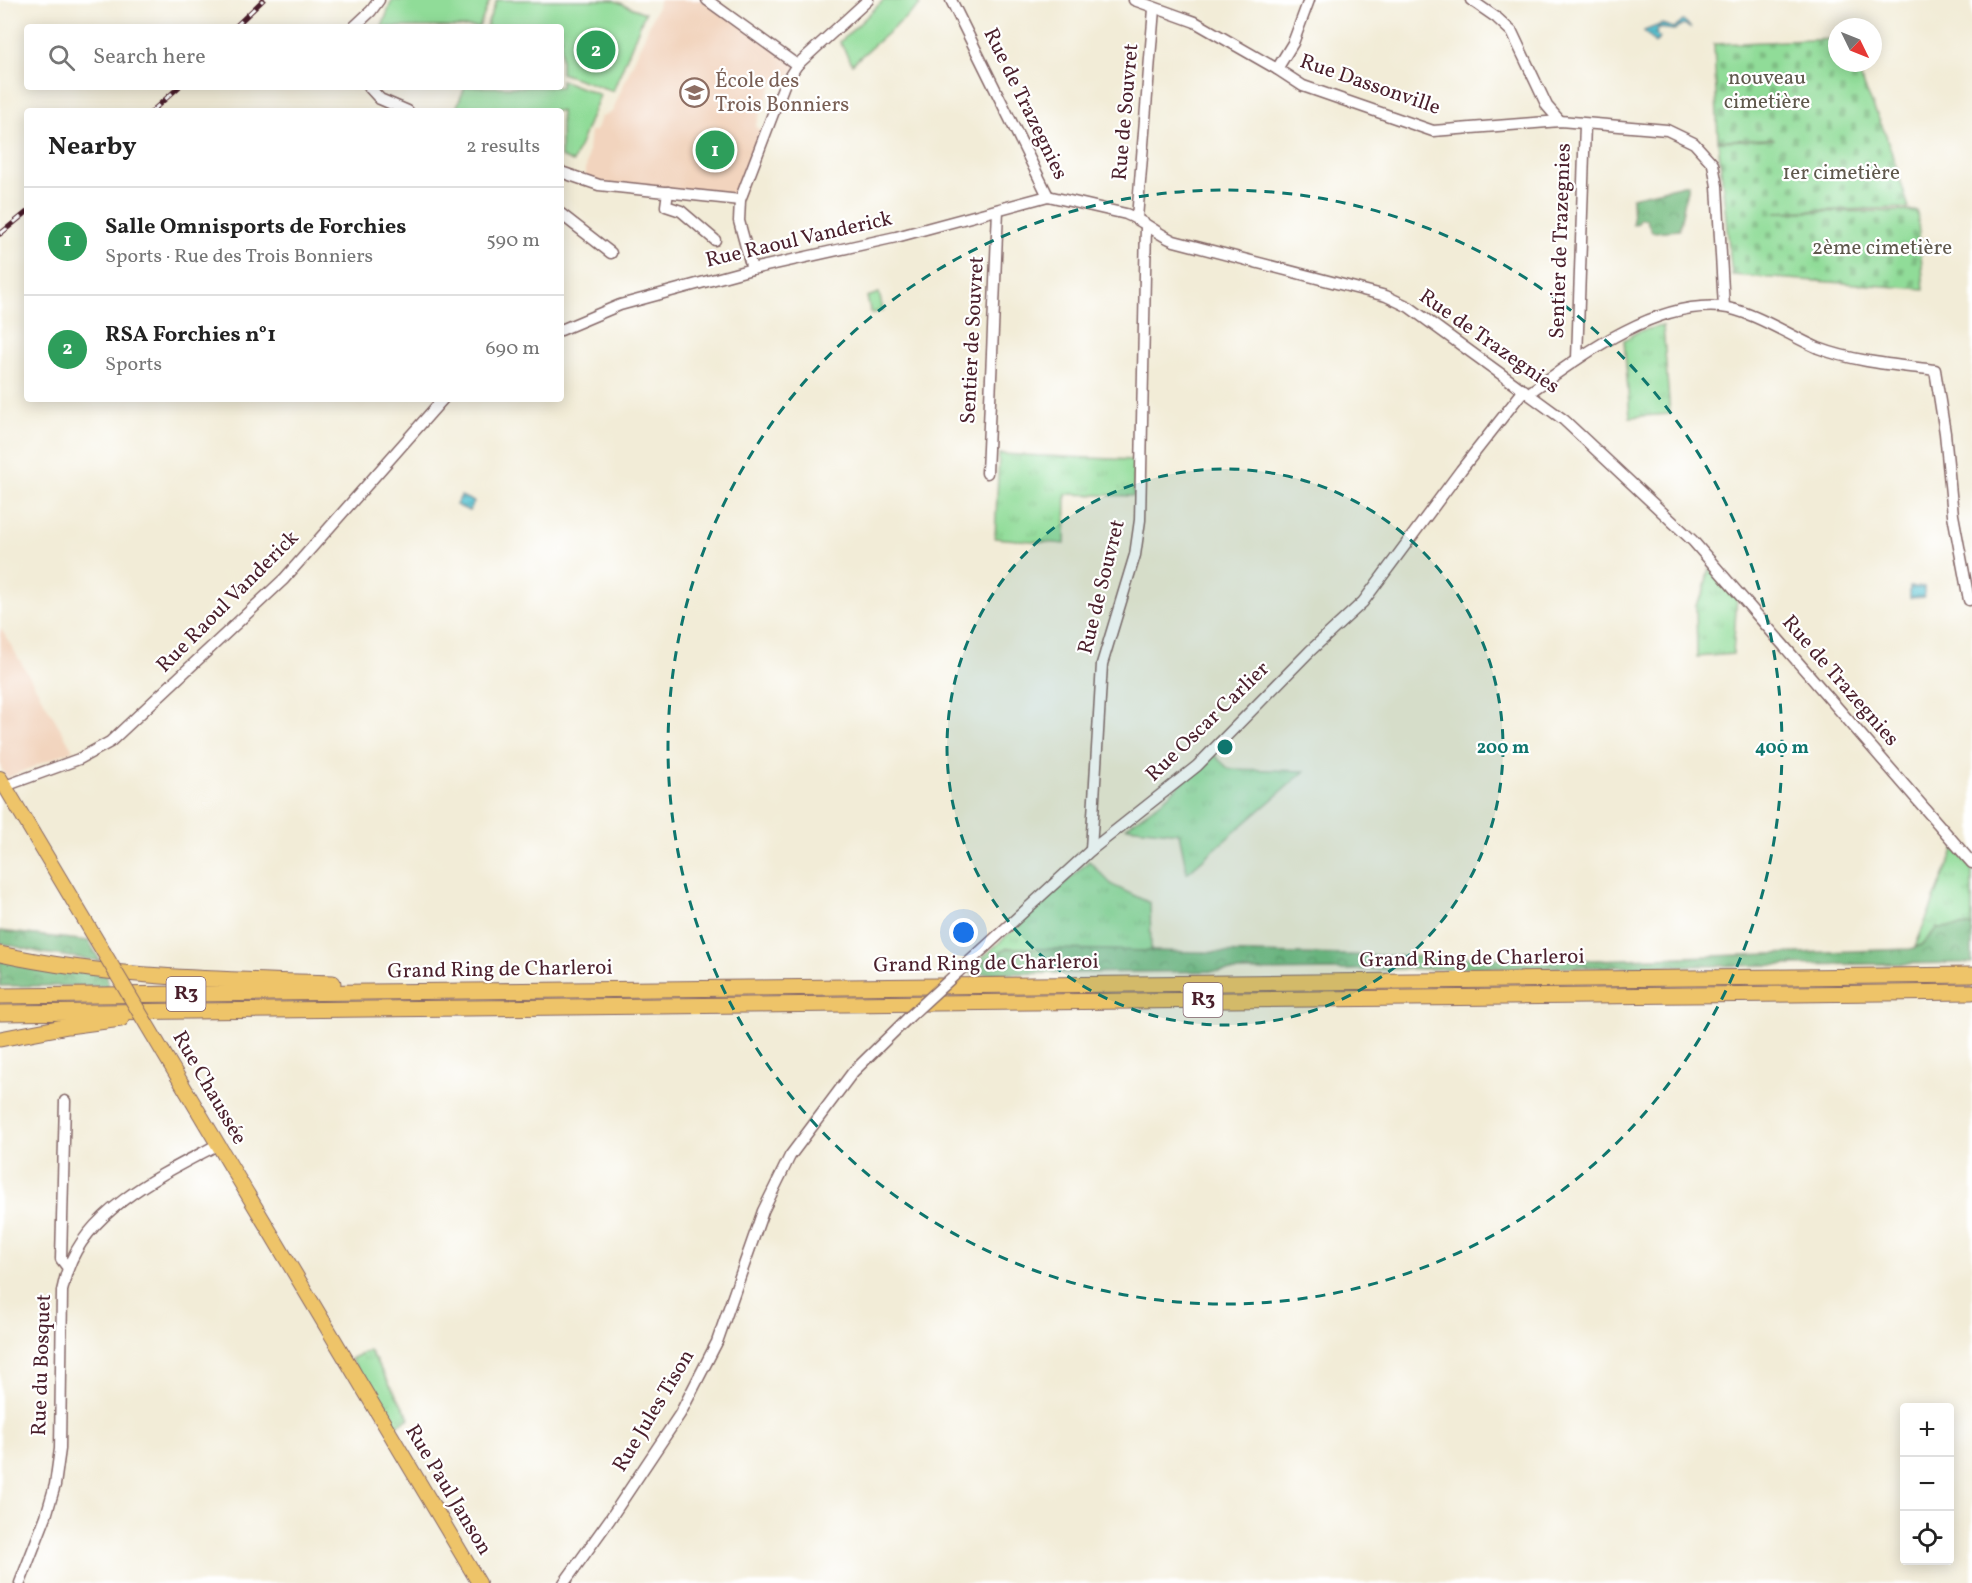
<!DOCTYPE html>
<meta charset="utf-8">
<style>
:root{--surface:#fff;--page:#f2f2f2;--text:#222;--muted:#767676;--line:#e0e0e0;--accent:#c8321e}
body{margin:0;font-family:Vollkorn,serif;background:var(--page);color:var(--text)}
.controls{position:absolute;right:18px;bottom:18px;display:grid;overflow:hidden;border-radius:6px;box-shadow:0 3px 15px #0003}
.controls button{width:54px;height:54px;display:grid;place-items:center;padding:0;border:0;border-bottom:2px solid var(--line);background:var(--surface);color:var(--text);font:30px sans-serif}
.compass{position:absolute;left:1828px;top:18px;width:54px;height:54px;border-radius:50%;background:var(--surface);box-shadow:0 3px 15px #0003;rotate:133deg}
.you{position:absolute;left:964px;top:933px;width:21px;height:21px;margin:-15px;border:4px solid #fff;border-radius:50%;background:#1a73e8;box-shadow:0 0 0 9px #1a73e833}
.badge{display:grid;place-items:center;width:39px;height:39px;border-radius:50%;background:var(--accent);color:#fff;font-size:20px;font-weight:700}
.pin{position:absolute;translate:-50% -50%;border:3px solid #fff;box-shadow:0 2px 6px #0006}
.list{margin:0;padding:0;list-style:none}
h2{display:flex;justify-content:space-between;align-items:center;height:78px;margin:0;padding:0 24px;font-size:26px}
h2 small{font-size:20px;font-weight:400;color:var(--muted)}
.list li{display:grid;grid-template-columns:39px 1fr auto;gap:18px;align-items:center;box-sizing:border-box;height:108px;padding:0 24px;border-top:2px solid var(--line)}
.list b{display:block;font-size:22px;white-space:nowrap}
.list p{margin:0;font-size:20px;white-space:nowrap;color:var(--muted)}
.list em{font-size:20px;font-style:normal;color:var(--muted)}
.icon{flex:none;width:33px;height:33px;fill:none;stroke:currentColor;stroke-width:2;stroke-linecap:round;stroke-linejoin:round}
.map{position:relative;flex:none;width:1972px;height:1583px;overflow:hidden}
.search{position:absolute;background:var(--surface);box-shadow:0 3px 15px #0003;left:24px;top:24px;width:540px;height:66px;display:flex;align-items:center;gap:15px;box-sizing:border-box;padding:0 21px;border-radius:6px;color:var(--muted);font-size:22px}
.panel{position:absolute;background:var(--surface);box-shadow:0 3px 15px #0003;left:24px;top:108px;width:540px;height:294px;border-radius:6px}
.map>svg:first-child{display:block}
</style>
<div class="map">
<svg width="1972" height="1583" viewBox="0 0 1972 1583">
<defs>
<pattern id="grass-tufts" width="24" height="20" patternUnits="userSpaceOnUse" patternTransform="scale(1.5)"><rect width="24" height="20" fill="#90dc98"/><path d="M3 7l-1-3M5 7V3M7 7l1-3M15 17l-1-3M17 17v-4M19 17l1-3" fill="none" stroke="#7ebc83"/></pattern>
<pattern id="forest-crowns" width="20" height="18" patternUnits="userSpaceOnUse" patternTransform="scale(1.5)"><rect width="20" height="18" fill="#74bc80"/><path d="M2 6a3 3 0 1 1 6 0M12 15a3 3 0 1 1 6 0" fill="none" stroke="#619869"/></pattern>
<pattern id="cemetery-stones" width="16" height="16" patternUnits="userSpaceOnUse" patternTransform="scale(1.5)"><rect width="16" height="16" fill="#90dc98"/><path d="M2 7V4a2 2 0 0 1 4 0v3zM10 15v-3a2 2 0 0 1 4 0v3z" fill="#7ebc83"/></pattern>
<pattern id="water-rules" width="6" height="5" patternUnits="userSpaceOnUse" patternTransform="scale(1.5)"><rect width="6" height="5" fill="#5ac5d3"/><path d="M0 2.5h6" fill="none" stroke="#4c9fab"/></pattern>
</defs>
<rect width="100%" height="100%" fill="#fff"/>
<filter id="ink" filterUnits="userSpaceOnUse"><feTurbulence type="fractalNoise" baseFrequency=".0167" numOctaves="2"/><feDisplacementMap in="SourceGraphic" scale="12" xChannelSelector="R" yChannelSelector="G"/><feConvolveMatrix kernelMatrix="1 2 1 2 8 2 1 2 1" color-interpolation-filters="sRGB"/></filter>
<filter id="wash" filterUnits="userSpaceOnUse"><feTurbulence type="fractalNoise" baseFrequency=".008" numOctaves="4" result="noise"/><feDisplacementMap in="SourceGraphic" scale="24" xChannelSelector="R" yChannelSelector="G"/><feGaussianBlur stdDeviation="1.35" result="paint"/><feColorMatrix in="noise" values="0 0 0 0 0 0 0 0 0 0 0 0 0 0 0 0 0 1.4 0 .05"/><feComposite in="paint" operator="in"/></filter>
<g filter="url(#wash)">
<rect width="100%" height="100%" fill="#f2ecd7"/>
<!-- built -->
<g fill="#f2d4be">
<path d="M660,0h47l90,65 -13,20 -10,-4 -19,46 11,5 -26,68 -155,-19 5,-50h6l5,-14 11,-5z"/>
<path d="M0,627l73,123 -66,28 -7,-12z"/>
</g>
<!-- grass -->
<g fill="url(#grass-tufts)" stroke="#6d7e62" stroke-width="1.5">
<path d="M1663,326l7,88 -40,3 -6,-77 15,-9z"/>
<path d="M999,454l135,6v36l-68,-2 -1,50 -70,-6z"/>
<path d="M1709,568l28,28 -4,58 -36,3 -1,-52 7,-11z"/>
<path d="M1213,754l16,15 76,2 -118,102 -8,-40 -53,-6 35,-25z"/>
<path d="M1955,848l17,21v57l-35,2 -15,17 -7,2z"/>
<path d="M1089,861l23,24 38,18 1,49 -143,-4 -26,14 -2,-2z"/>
<path d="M369,1350l41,68 -18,10 -41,-69z"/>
</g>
<!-- forest -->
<g fill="url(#forest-crowns)" stroke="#5f6e56" stroke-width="1.5">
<path d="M1688,184l-9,46 -27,2 -6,-13 -6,-1 -2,5 -5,2 -1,-28z"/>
<path d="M1972,926v37l-1000,11 -2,-2 12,-10 26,-14 587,12 315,-11 12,-4 15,-17z"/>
<path d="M0,931l89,10 11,20 -58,-8 -42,-10z"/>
<path d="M0,958l107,17 1,11h-108z"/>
</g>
<!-- cemetery -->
<path fill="url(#cemetery-stones)" stroke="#6d7e62" stroke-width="1.5" d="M1837,39v24h17l32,72 23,73 -134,4 142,-1 7,78 -192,-14 -14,-134 57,-2 -57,1 -4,-96z"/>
<!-- park -->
<g fill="#90dc98" stroke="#6d7e62" stroke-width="1.5">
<path d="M392,0h98l-11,27h-97z"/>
<path d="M497,0h116l32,13 -32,78 -52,-18v-46h-75z"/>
<path d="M884,0h32l4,5 -68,59 -12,-22z"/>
<path d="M561,80l39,15 -27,67 -12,-5v-46h-106l10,-24h96z"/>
<path d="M879,293l4,17 -12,4 -4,-17z"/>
</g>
<!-- water -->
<g fill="url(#water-rules)" stroke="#52727f" stroke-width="1.5">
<path d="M1683,21l8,7 -8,-3 -9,5 -16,-2 -2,7 4,3 -5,5 -11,-12 18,-7 12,4z"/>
<path d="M461,496l13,6 -5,9 -13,-6z"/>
<path d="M1910,587h14v10l-14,1z"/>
</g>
</g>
<g filter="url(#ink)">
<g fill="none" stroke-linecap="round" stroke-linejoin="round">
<defs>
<g id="minor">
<path d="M707,0l90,65"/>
<path d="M951,0l97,196"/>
<path d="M1134,0l61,22 82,47 16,-26 16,-43"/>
<path d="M1471,0l26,18 15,14 35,74 13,15"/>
<path d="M354,27l17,-16 8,-11"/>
<path d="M1277,69l26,17 130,45 127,-10 107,9 27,13 19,21 4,22 7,121"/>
<path d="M369,87l11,12 28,12"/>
<path d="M561,172l38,13 141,15"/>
<path d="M668,192l-2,14 15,5 34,29"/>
<path d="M561,214l50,39"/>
<path d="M1137,218l17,-209"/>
<path d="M752,269l-13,-48 1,-21 44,-115 13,-20 71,-65"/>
<path d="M561,330l59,-25 132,-36 144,-32 152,-41 78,18c18,7 31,20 48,27l212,55 23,11 155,113 129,121 279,322"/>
<path d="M1577,359l8,-235"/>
<path d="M1529,393c52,-37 125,-92 192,-86 30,3 69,29 97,41 37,14 78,17 117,22l10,63 8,82 16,85"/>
<path d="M987,473l11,-263"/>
<path d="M5,786l74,-27 31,-17 174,-163 159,-180"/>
<path d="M1091,850l11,-186 33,-109 5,-35 6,-295"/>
<path d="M958,972l133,-122 106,-84 113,-115 53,-49 98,-132 63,-80"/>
<path d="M65,1101l-4,158 7,9"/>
<path d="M20,1583l26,-67 9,-31 5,-36 2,-158c2,-7 3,-15 6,-22 21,-61 97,-96 149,-124"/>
<path d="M564,1583l46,-64 70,-105 37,-72 46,-131 27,-55 63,-84 56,-55"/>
</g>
<g id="major">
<path d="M0,778l103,173"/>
<path d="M163,1052l316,531"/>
</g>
<g id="highway">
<path d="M0,954c109,24 222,26 333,29"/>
<path d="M0,996l1972,-21"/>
<path d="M0,1013l1972,-21"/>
<path d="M0,1039l68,-13 53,-7"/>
</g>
</defs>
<!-- minor casing -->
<use href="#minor" stroke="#856767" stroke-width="13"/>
<!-- major casing -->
<use href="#major" stroke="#856767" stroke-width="16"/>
<!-- highway casing -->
<use href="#highway" stroke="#856767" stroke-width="17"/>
<!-- minor -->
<use href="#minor" stroke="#fff" stroke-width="10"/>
<!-- major -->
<use href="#major" stroke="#eec469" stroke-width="14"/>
<!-- highway -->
<use href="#highway" stroke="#eec469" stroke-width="15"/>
<defs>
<g id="rail">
<path d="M235,27l28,-27"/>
<path d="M152,111l27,-24"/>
<path d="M0,234l27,-22"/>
</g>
</defs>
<!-- rail casing -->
<use href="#rail" stroke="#4a1f2b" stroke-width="5"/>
<!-- rail -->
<use href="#rail" stroke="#fff" stroke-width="3" stroke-dasharray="9" stroke-linecap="butt"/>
<defs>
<path id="minor-bridge" d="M909,1017l49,-45"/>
<path id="major-bridge" d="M103,951l60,101"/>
</defs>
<!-- minor-bridge casing -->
<use href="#minor-bridge" stroke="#856767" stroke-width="13" stroke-linecap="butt"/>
<!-- major-bridge casing -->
<use href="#major-bridge" stroke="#856767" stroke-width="16" stroke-linecap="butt"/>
<!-- minor-bridge -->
<use href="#minor-bridge" stroke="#fff" stroke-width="10"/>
<!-- major-bridge -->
<use href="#major-bridge" stroke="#eec469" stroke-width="14"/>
</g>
</g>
<!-- distance rings -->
<circle cx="1225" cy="747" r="278" fill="#0f766e" fill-opacity=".12"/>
<g fill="none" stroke="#0f766e" stroke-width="3" stroke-dasharray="10 8">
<circle cx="1225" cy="747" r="278"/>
<circle cx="1225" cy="747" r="557"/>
</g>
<!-- icons -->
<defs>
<symbol id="school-ring" viewBox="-11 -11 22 22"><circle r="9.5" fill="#fff" stroke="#8d6e63" stroke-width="1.5"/><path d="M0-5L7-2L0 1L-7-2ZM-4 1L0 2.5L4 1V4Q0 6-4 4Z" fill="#8d6e63"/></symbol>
</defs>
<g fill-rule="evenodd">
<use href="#school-ring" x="678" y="76" width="33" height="33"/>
</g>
<g text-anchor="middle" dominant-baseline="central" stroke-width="4.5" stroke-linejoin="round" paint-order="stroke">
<!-- shield labels -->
<g fill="#fff" stroke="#80626b" stroke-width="1.5">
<rect x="166.5" y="977" width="39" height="34" rx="4.5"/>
<rect x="1183.5" y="983" width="39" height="34" rx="4.5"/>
</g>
<g font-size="20" font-weight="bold" fill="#4a1f2b">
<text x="186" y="994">R3</text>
<text x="1203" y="1000">R3</text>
</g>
<!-- park labels -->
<g font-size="21" fill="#5f584c" stroke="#fff">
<text x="1767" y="78">nouveau<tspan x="1767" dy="24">cimetière</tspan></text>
<text x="1841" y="173">1er cimetière</text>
<text x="1882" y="248">2ème cimetière</text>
</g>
<!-- education labels -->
<g font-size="21" fill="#785e54" stroke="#fff" text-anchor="start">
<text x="715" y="81">École des<tspan x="715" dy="24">Trois Bonniers</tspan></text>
</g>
<!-- street labels -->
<g font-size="21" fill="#4a1f2b" stroke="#fff">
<text transform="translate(1370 85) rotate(19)">Rue Dassonville</text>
<text transform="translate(1025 104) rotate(64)">Rue de Trazegnies</text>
<text transform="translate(1126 112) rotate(-85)">Rue de Souvret</text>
<text transform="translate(799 240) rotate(-13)">Rue Raoul Vanderick</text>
<text transform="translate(1561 241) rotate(-88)">Sentier de Trazegnies</text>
<text transform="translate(973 340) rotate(-87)">Sentier de Souvret</text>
<text transform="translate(1489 342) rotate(35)">Rue de Trazegnies</text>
<text transform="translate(1102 587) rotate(-76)">Rue de Souvret</text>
<text transform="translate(228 602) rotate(-45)">Rue Raoul Vanderick</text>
<text transform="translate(1840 681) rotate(49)">Rue de Trazegnies</text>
<text transform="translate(1208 722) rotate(-44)">Rue Oscar Carlier</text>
<text transform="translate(1472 959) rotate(-1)">Grand Ring de Charleroi</text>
<text transform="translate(986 964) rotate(-1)">Grand Ring de Charleroi</text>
<text transform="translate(500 970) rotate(-1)">Grand Ring de Charleroi</text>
<text transform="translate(209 1088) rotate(60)">Rue Chaussée</text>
<text transform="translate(42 1365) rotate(-88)">Rue du Bosquet</text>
<text transform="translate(654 1411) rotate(-59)">Rue Jules Tison</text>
<text transform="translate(448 1490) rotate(59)">Rue Paul Janson</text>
</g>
</g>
<circle cx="1225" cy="747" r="9" fill="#0f766e" stroke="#fff" stroke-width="3"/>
<g font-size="18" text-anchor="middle" font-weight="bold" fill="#0f766e" stroke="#fff" stroke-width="4.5" stroke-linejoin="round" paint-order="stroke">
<text x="1503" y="753">200 m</text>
<text x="1782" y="753">400 m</text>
</g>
</svg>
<div class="controls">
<button>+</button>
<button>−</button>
<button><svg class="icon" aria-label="locate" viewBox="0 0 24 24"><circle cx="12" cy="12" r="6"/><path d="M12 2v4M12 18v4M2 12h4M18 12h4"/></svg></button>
</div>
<svg class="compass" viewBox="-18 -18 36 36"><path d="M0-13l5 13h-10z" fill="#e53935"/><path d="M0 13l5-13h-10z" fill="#767676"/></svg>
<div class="you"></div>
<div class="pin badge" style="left:715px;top:150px;background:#2e9e5b">1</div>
<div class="pin badge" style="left:596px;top:50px;background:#2e9e5b">2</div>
<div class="search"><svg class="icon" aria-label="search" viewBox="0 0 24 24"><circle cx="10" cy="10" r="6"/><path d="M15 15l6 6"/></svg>Search here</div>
<section class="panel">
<h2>Nearby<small>2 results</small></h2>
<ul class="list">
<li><span class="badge" style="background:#2e9e5b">1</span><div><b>Salle Omnisports de Forchies</b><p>Sports · Rue des Trois Bonniers</p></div><em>590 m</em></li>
<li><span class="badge" style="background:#2e9e5b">2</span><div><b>RSA Forchies n°1</b><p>Sports</p></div><em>690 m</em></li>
</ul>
</section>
</div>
